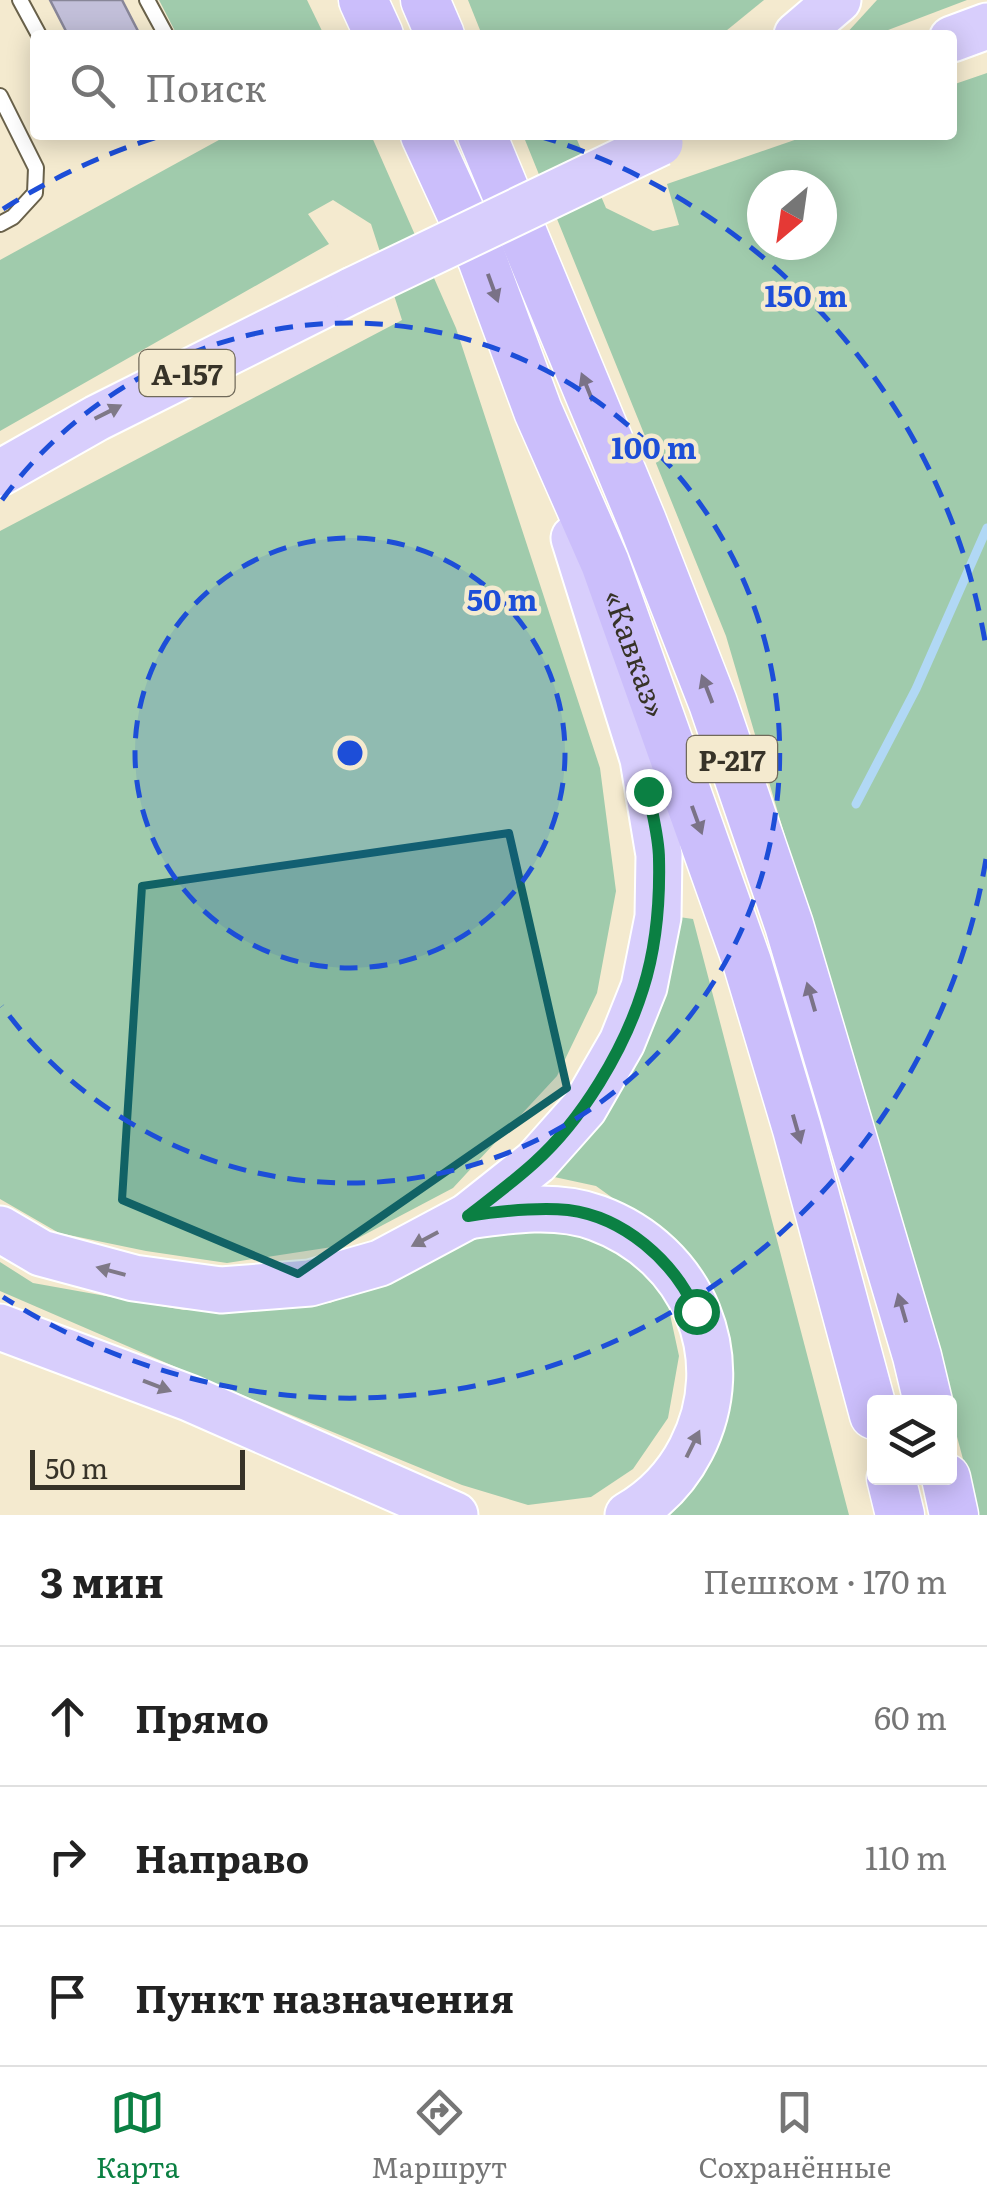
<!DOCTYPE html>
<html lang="ru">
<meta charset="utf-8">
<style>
:root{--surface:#fff;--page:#f6f6f6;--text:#222;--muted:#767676;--line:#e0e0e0;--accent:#0b8043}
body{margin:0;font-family:Literata,serif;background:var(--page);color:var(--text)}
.controls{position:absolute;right:30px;bottom:30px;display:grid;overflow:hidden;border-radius:10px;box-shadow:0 5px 25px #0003}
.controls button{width:90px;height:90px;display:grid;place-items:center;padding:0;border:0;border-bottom:2px solid var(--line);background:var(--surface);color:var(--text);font:50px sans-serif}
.compass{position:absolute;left:747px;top:170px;width:90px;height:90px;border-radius:50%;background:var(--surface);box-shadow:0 5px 25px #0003;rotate:209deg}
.scale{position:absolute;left:30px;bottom:25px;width:215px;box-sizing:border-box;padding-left:10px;border:5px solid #373328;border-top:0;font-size:28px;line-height:35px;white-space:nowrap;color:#373328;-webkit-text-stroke:8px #f4eacf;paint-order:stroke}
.stop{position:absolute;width:30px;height:30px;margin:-22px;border:8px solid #0b8043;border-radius:50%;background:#fff}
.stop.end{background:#0b8043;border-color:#fff;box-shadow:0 2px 10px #0008}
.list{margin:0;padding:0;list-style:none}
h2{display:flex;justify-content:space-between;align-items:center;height:130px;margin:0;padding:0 40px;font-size:42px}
h2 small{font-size:32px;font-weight:400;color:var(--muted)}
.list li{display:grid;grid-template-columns:65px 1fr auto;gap:30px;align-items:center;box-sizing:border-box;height:140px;padding:0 40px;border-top:2px solid var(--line)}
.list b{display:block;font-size:38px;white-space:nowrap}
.list em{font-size:32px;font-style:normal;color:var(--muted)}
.icon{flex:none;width:55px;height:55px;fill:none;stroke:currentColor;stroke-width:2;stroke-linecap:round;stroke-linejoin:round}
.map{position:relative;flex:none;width:987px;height:1515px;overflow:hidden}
.search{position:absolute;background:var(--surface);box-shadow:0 5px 25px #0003;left:30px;right:30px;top:30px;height:110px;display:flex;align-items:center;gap:25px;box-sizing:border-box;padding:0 35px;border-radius:10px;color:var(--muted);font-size:38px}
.sheet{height:550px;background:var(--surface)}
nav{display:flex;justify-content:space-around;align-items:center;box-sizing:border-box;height:140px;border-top:2px solid var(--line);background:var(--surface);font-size:28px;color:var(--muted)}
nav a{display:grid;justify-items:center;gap:5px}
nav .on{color:var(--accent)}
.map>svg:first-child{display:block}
</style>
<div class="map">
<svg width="987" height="1515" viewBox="0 0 987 1515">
<rect width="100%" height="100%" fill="#f4eacf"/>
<!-- green -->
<g fill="#a0cbac" fill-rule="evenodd">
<path d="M159,0h148l17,35h-147z"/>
<path d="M468,0h296l-43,35h-239z"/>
<path d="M877,0h90l-92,35h-30z"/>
<path d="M987,73v1442h-9l-70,-261 -182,-618 -203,-501h52l31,73 47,23 26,-6 -12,-41 142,-49h143v-50zM762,185h60v60h-60z"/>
<path d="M228,135h143l85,193 144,440 16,123 -19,102 -40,83 -104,112 -108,57 -118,18 -81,-12 -87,-18 -59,-34v-668l402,-211 -31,-96 -38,-24 -25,14 21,30 -329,187v-171z"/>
<path d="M679,917l14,2 156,596h-203l71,-98 -57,-185 -64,-46 -51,-11z"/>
<path d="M566,1222l55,24 45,50 13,60 -11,62 -35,51 -42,28 -63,8 -66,-20 -254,-104 -208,-90v-29l33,21 151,27 146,-7 137,-64z"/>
</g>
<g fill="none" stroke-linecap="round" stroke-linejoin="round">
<!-- stream -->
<path stroke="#b1d8f5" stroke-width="9" d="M856,804l60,-115 71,-161"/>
</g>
<!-- building -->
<path fill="#c2bfd9" stroke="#888698" stroke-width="2.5" d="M50,0h72l18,35h-72z"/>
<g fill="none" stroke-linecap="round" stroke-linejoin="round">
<defs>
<g id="service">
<path d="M20,0l19,35"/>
<path d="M147,0l19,35"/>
<path d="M0,96l36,72 -1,25 -22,24 -13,7"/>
</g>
<g id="primary">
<path d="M797,35l41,-35"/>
<path d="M952,39l35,-13"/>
<path d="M0,473l97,-55 256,-128"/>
<path d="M468,1216c42,-6 89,-13 129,2 96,35 141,140 94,231 -15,29 -35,50 -63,66"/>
<path d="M0,1229l41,24 93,25 87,12 89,-7 70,-20 88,-47 68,-54 48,-54 38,-66 22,-55 14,-70 1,-62 -16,-96 -69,-221"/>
<path d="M0,1327l189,71 266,117"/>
</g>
<g id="trunk">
<path d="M363,0l16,35"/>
<path d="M425,0l15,35"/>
<path id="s1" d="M425,135l57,124 56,152 67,152 142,399 50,167 77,286"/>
<path d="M482,135l160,386 71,182 76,222 128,431 11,46"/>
<path d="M891,1478l9,37"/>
<path d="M946,1478l8,37"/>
</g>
</defs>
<!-- service casing -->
<use href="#service" stroke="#69614a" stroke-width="18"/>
<!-- primary casing -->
<use href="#primary" stroke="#fff" stroke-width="49"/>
<!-- trunk casing -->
<use href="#trunk" stroke="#fff" stroke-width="51"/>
<!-- service -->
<use href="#service" stroke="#fff" stroke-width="14"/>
<!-- primary -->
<use href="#primary" stroke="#d8cefc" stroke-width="45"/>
<!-- trunk -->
<use href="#trunk" stroke="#cbbefb" stroke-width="48"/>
<defs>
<path id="primary-bridge" d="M353,290l307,-147"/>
</defs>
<!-- primary-bridge casing -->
<use href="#primary-bridge" stroke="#fff" stroke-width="49" stroke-linecap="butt"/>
<!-- primary-bridge -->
<use href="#primary-bridge" stroke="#d8cefc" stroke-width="45"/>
</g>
<!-- one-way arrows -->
<defs><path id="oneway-solid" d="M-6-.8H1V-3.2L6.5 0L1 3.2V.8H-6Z" transform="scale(2.5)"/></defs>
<g fill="#7a7287">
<use href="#oneway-solid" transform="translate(493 288) rotate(70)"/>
<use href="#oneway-solid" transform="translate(587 387) rotate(-112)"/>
<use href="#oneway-solid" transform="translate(707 689) rotate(-111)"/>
<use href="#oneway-solid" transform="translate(697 820) rotate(70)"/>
<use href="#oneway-solid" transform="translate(811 997) rotate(-106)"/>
<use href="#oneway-solid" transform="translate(797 1129) rotate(74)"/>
<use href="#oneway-solid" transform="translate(902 1308) rotate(-106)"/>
</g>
<g fill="#7f7987">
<use href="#oneway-solid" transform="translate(108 412) rotate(-27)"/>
<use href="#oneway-solid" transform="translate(425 1239) rotate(152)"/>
<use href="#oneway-solid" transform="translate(111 1271) rotate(-165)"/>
<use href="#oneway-solid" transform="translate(157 1386) rotate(21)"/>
<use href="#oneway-solid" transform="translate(693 1444) rotate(-64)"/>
</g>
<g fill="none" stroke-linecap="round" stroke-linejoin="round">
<!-- route -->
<path stroke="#0b8043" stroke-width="12" d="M648,791c4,22 11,46 11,68 1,43 -3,89 -16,130 -19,61 -61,131 -109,174 -21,19 -44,36 -66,53 33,-5 67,-9 100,-6 56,7 106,51 128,101"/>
</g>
<!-- marked area -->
<path fill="#116265" fill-opacity="0.2" stroke="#116265" stroke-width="8" stroke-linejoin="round" d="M509,833l58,255 -269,186 -176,-74 20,-314z"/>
<!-- distance rings -->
<circle cx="350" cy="753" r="215" fill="#1d4ed8" fill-opacity=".12"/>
<g fill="none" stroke="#1d4ed8" stroke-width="5" stroke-dasharray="18 12">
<circle cx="350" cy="753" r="215"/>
<path d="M2 500A430 430 0 1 1 2 1006"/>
<path d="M986 859A645 645 0 0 1 3 1297M3 209A645 645 0 0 1 161 136M539 136A645 645 0 0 1 986 647"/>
</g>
<g text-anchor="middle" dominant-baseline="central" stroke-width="9" stroke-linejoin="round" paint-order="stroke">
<!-- shield labels -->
<g fill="#f4eacf" stroke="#706a5a" stroke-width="2.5">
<rect x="139.5" y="350" width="95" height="46" rx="8"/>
<rect x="687" y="736" width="90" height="46" rx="8"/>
</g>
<g font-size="28" font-weight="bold" fill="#373328">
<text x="187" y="373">А-157</text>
<text x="732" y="759">Р-217</text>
</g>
<!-- street labels -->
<g font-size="30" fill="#373328" stroke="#f4eacf">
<text stroke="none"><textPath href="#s1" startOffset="560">«Кавказ»</textPath></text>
</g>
</g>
<circle cx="350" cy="753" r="15" fill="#1d4ed8" stroke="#f4eacf" stroke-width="5"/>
<g font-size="30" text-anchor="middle" font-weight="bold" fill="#1d4ed8" stroke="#f4eacf" stroke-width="9" stroke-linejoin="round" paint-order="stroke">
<text x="806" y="307">150 m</text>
<text x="654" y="459">100 m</text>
<text x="502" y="611">50 m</text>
</g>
</svg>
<div class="controls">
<button><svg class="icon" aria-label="layers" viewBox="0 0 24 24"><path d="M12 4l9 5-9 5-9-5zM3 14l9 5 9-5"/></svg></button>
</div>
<svg class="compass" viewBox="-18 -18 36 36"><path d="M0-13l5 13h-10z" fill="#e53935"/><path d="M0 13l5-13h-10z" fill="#767676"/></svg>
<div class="scale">50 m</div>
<div class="stop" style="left:696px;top:1311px"></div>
<div class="stop end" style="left:648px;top:791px"></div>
<div class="search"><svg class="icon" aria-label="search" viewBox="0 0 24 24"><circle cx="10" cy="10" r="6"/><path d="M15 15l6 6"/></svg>Поиск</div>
</div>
<section class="sheet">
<h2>3 мин<small>Пешком · 170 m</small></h2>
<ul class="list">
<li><svg class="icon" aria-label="ahead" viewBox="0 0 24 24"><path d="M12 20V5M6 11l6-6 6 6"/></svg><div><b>Прямо</b></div><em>60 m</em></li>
<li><svg class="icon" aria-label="right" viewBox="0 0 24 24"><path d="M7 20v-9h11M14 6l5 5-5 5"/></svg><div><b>Направо</b></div><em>110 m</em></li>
<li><svg class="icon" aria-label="arrive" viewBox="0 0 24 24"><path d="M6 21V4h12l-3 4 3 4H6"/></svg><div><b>Пункт назначения</b></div></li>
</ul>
</section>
<nav>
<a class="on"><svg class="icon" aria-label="map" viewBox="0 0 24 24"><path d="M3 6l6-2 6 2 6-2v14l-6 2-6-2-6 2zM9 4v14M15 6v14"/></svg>Карта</a>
<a><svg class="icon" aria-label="directions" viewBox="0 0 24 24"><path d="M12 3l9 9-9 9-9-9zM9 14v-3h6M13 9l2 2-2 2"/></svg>Маршрут</a>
<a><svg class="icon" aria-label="saved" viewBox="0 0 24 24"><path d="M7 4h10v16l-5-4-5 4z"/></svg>Сохранённые</a>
</nav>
